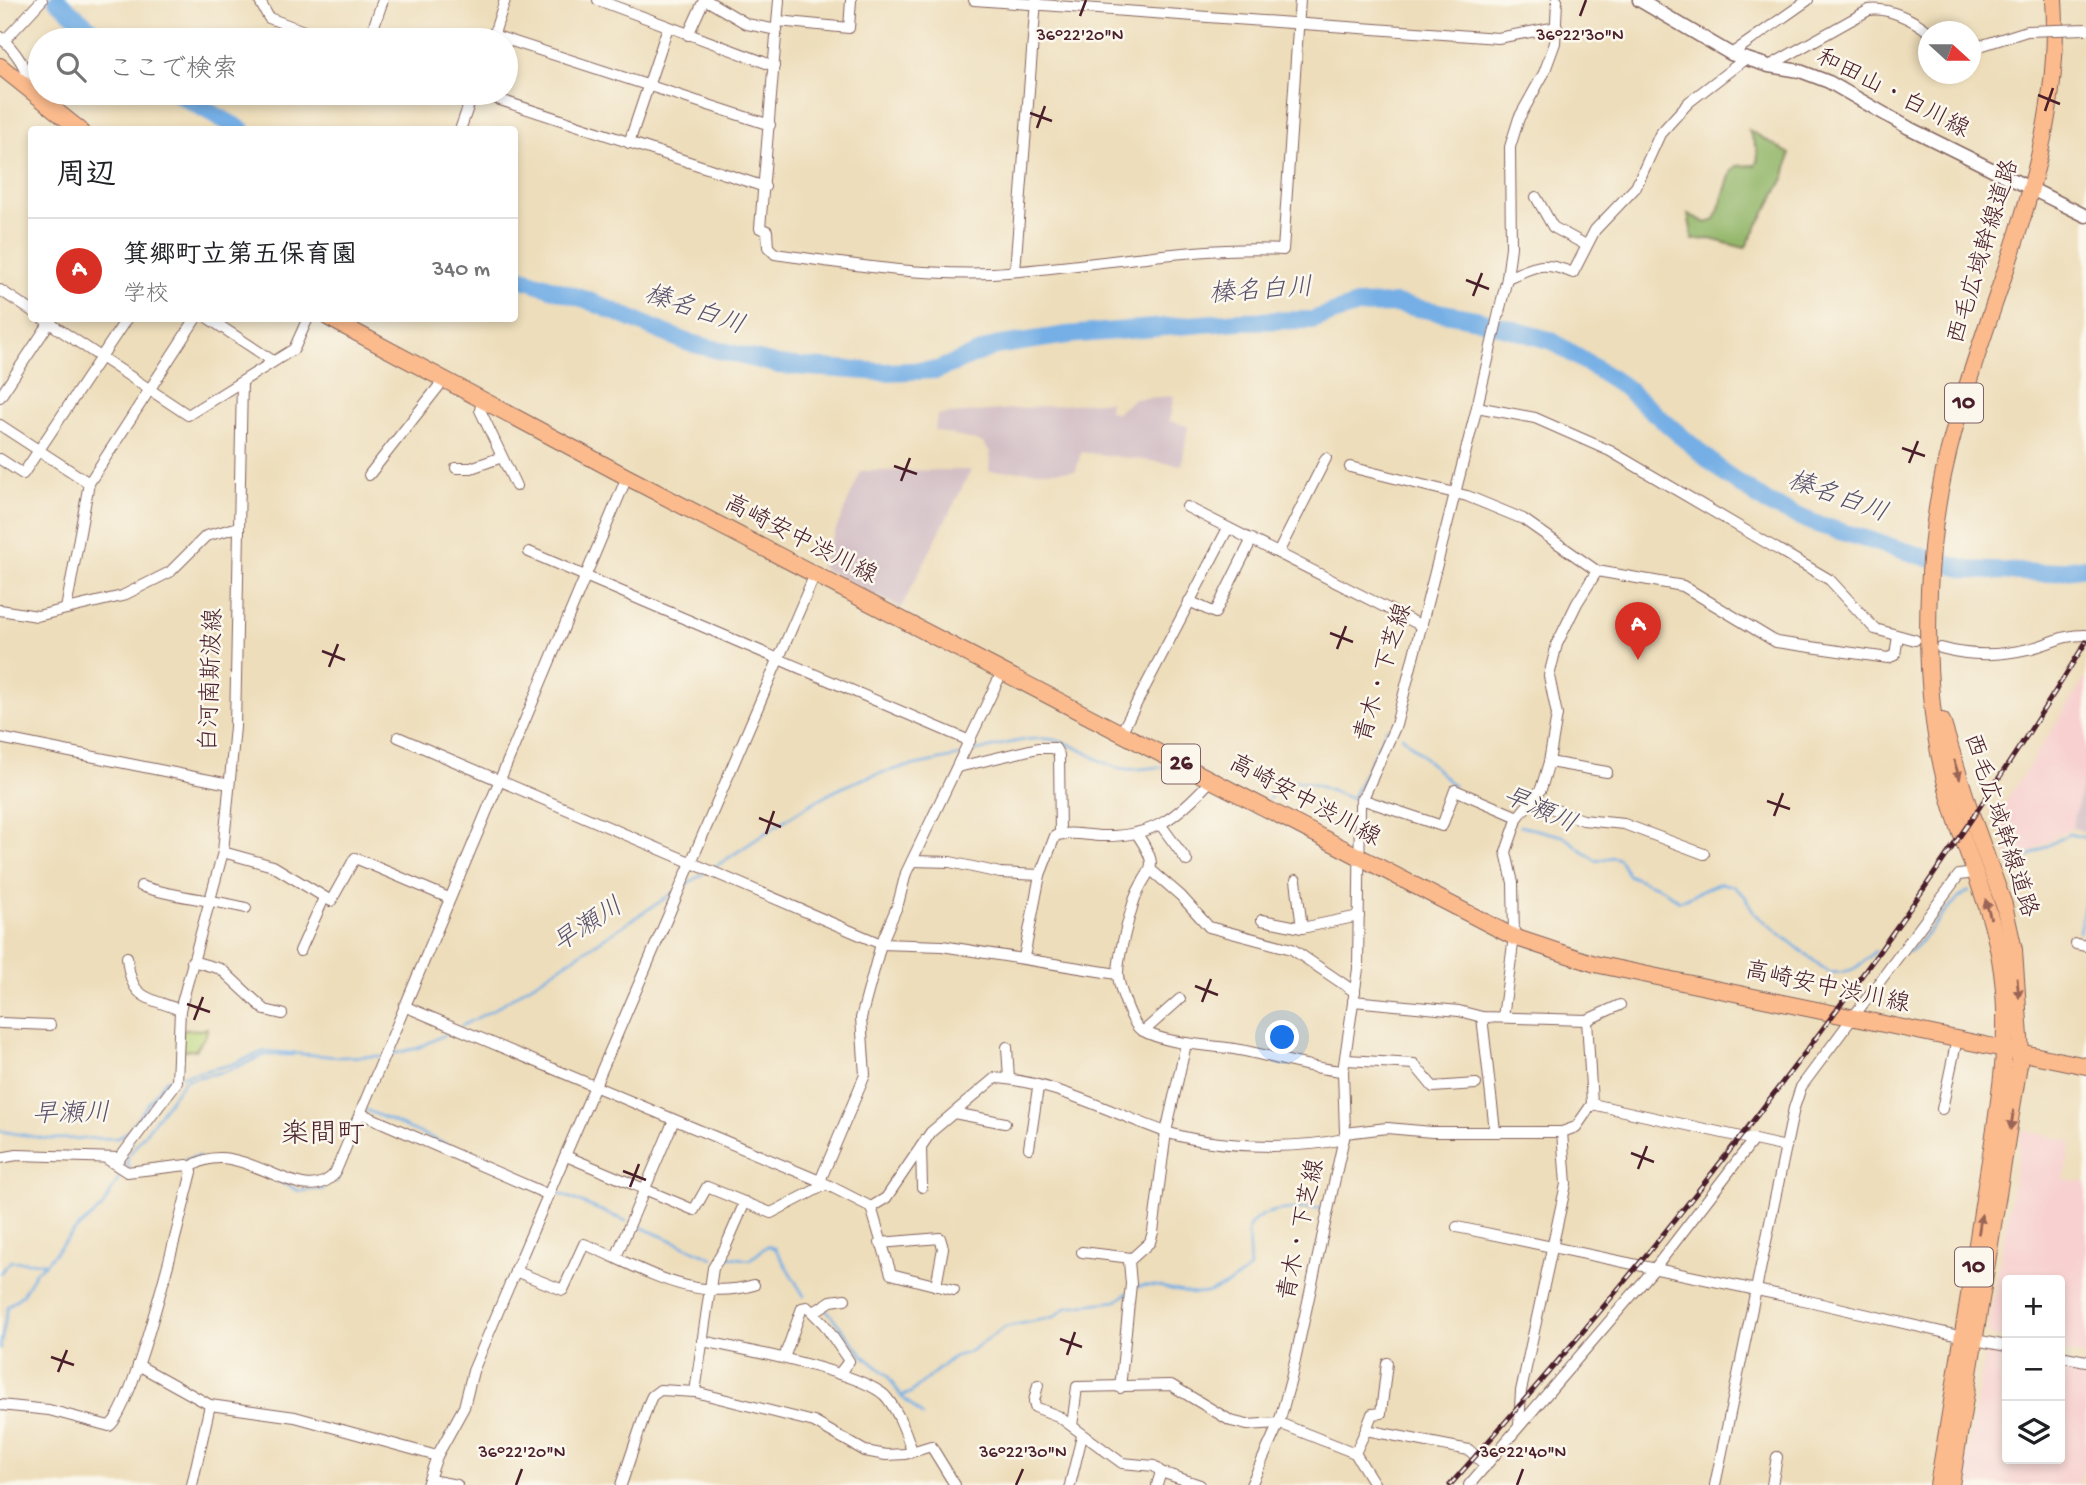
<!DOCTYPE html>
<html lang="ja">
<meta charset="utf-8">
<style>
:root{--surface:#fff;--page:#f2f2f2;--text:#202124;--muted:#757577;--line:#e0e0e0;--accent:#d93025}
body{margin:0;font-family:"Gochi Hand","Klee One",sans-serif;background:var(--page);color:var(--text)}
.controls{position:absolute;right:21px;bottom:21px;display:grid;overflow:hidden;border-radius:7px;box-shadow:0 4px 10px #0003}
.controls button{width:63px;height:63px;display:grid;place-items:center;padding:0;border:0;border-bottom:2px solid var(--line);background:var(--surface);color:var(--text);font:35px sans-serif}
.compass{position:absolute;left:1918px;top:21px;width:63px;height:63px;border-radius:50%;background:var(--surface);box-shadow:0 4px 10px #0003;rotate:111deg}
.you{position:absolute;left:1283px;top:1038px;width:24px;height:24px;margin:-18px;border:5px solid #fff;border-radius:50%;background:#1a73e8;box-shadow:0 0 0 10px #1a73e833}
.badge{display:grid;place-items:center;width:46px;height:46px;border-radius:50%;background:var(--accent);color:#fff;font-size:23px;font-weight:700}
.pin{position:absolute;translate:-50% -58px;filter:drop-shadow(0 2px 4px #0008)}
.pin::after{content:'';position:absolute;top:37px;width:24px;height:21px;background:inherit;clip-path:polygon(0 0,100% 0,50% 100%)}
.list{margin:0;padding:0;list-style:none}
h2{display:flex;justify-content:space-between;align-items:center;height:91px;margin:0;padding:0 28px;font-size:30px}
h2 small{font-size:23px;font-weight:400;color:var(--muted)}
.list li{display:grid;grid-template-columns:46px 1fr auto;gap:21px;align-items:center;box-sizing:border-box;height:105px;padding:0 28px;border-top:2px solid var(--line)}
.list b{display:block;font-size:26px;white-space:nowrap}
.list p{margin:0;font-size:23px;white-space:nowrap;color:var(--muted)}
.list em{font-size:23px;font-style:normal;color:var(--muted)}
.icon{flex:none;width:38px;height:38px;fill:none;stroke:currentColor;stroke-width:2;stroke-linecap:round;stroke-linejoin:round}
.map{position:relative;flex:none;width:2086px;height:1485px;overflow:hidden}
.search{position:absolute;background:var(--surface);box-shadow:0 4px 10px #0003;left:28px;top:28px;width:490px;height:77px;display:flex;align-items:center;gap:18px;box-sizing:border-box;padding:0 24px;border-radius:38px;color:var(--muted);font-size:26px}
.panel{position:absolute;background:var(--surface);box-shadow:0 4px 10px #0003;left:28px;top:126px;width:490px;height:196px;border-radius:7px}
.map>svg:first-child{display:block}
</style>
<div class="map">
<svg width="2086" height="1485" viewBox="0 0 2086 1485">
<rect width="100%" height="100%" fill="#fbf7ec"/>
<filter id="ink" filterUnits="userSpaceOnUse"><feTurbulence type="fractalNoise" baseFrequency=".0143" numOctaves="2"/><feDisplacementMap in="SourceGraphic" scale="14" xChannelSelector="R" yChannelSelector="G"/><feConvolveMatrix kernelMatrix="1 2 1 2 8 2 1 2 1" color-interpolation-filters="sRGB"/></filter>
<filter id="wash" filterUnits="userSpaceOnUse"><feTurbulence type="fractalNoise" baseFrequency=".00686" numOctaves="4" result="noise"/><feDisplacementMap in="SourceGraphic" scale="28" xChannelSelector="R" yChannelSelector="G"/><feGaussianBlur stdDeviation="1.57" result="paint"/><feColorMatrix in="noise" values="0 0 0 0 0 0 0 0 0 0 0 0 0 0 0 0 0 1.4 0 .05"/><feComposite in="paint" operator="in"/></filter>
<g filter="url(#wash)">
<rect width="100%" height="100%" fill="#edddba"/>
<!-- built -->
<g fill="#f7d0cf">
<path d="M2086,677v94l-14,56 -60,36 -17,-45z"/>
<path d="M2022,1130l50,11 -8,38 22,3v174l-26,-5v-71h-53v60l-16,-4 -3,-5z"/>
<path d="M1985,1351l22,4v104h53v-96l26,4v85l-7,33h-117z"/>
</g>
<!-- industrial -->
<g fill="#d2bec5">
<path d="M1174,396l-5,25 19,5 -6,39 -101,-13 -5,19h-87l1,-19 -7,-9 -49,-13 4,-15 172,-14 -1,10 7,2 18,-14z"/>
<path d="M971,470l-70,138 -81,-41 41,-96z"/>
<path d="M2086,771v62l-14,-6z"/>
</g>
<!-- green -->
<path fill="#bbd67c" stroke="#827a54" stroke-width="2" d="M207,1028l-1,7 -11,15h-14l2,-21 19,1z"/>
<!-- forest -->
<path fill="#94b76c" stroke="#6f6b4c" stroke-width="2" d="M1749,130l41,24 -5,23 -40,71 -35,-9 -17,1 -5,-26 19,9 8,-3 17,-50 4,-4 19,-1c8,-11 -3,-23 -6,-35z"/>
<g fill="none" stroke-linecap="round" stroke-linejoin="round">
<!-- stream -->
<g stroke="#74afe5" stroke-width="2.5">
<path d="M1402,736l52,50"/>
<path d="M965,754c33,-7 69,-23 102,-11 19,8 39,25 60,26 22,2 30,-7 53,3"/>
<path d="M1228,798l31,16 4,-1"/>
<path d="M1269,799l13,-19c24,-1 47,10 70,19l35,-71"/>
<path d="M1485,808l28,15"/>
<path d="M1520,826l43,10 33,25 17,-4 6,2 9,16 35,14 16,12 41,-18 13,3 12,10 9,17 74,59c23,3 32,-6 47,-21"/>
<path d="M2011,866l58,-32 17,4"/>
<path d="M713,868c46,-29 92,-66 142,-86 33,-14 69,-18 104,-26"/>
<path d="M686,885l18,-12"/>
<path d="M2079,932l7,-36"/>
<path d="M1909,952c23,-18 35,-46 60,-61"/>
<path d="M461,1026l32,-16 182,-118"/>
<path d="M387,1055l31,-7 34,-17"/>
<path d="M182,1076l48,-11 35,-14 74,6 41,-1"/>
<path d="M366,1110l178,76"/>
<path d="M0,1131l48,8 70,-1 9,-6 39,-52 9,-2"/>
<path d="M185,1160l14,-4"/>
<path d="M130,1167h-3l1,-11 57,-76 42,-9 38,-16h28l1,-3"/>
<path d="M268,1176l31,15 25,-2"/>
<path d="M336,1182l3,-8"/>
<path d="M558,1193l68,28"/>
<path d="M636,1225l77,33"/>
<path d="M726,1256l24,4 17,-14 8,2 29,48"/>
<path d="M0,1273l11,-12 35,2 28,-32 28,-23 18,-32"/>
<path d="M1135,1287c23,-5 38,5 60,7 18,1 42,-14 55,-26l-2,-38c9,-25 54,-21 76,-22"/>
<path d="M825,1308l39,48 23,19 14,21 22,20"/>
<path d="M0,1348l8,-42 14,-11 14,-24 10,-8"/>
<path d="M901,1396l9,-3 43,-36 16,-5 36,-25 49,-10 13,-10 50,-6 10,-8"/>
</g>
<!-- river -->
<g stroke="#74afe5" stroke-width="18">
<path d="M57,0l46,40"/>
<path d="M176,93l66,37"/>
<path d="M514,276l73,24 99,42 93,23 104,7 54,-2 58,-24 72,-11 172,-14 73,-1 45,-15 39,-1 80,15 76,22 70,44 102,88 43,30 49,21 152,46 77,3 41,-6"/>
</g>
</g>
</g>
<g filter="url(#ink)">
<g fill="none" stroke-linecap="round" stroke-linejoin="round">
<defs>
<g id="minor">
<path d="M259,0l10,18 59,22"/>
<path d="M598,0l176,66"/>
<path d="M706,0l41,24 30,6"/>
<path d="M779,0l-19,228 7,3 1,16 7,7c72,10 144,22 217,19 97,-5 194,-28 291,-23l17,-250"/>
<path d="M974,0l524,38 59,-11"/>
<path d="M778,21l71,7 2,-28"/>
<path d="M493,35l277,90"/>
<path d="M688,35l16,-35"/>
<path d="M0,37c15,13 29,33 30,52"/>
<path d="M369,40l14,-40"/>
<path d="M492,40l13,-40"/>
<path d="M4,41l38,-41"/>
<path d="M1970,44l13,1 44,-14"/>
<path d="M1731,54l77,-54"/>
<path d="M1769,66l100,-56c18,-3 46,10 60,22"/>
<path d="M479,93l286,94"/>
<path d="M460,130l13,-37"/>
<path d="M629,143l39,-116"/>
<path d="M1536,197l17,30 33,18"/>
<path d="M1015,271l21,-271"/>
<path d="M1507,278c30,-12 35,-18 66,-5l22,-43 41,-43 24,-53 29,-32 56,-43"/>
<path d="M0,290l32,21"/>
<path d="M42,318l146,97 106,-66 14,-31"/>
<path d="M208,318l65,43"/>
<path d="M0,397l52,-78"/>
<path d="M482,401l-2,9 36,76"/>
<path d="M1477,407l58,11 75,33 220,129 45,49 40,11"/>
<path d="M0,425l89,58 107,-165"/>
<path d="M0,459l23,15 104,-156"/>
<path d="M1350,467l117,29 56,23 74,52 86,15 93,56 112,16 7,-3 3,-19"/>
<path d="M456,468h15l31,-11"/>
<path d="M369,475l74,-94"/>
<path d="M1187,507l235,119"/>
<path d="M1279,551l47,-93"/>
<path d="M529,552l441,189"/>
<path d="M1189,601l26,12 37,-74"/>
<path d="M66,609l23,-126"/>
<path d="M0,610l37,6 85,-20 48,-24 36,-36 33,-9"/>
<path d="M1941,648c28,8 58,8 87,1 24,-5 31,-14 58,-14"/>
<path d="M1121,733l107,-205"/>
<path d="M398,737l483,207 61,2 175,28"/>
<path d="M0,738l229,46"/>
<path d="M1549,762l58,10"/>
<path d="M958,767l80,-19h17l4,7 1,79"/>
<path d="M1361,799l81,27 13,-36 63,27"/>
<path d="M1532,801l51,19 41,4 80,30"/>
<path d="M1160,824l27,37"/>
<path d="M1137,834c28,41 7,32 -4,70 -6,21 -14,47 -15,68 -1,11 14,53 23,58 28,15 63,14 93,19 37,6 71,19 109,22"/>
<path d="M223,852l50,14 58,35 24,-43 94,40"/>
<path d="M912,861l38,1 50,11 40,2"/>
<path d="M1151,870l30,26 28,31 83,22 63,43"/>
<path d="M1296,880l6,48 57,-12"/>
<path d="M141,886c35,12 70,13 105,22"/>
<path d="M1262,920l40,8"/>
<path d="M2076,944l10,2"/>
<path d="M300,951l24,-53"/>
<path d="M127,957c4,42 17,39 53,53"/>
<path d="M1024,957l16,-82 15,-39c12,-5 31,-1 44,0 53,2 78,-18 113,-57"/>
<path d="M192,961l29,8 44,41 17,4"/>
<path d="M1353,1001l106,10 23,6 105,3 33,-15"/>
<path d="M404,1006l416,175 51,26 15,-9 45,-66 64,-54c57,3 114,34 168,53 49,17 130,19 181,8"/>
<path d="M1482,1017l13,114"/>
<path d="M1503,1017l11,-80 -1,-54 -7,-31 12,-35 23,-28 8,-27 8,-47 -8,-39 8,-32 20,-41 20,-32"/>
<path d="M1587,1020l5,84"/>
<path d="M0,1023l50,2"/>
<path d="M1144,1031l36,-32"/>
<path d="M1007,1047l2,32"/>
<path d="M1347,1060l67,4 19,23 43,-3"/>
<path d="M1942,1109l15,-70"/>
<path d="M360,1113l189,82"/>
<path d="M954,1113l51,10"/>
<path d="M1345,1133l42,-5 45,4h130l14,-5 16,-23 194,43"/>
<path d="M921,1147l1,40"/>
<path d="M1029,1148l9,-60"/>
<path d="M566,1156l128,54 13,-23 64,26 54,-28"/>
<path d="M0,1158l17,-3 103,3 57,-76 3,-72 43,-158 12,-125 7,-345"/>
<path d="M191,1167c49,-35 111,47 144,6l292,-696"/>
<path d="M820,1181l45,-106 -4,-57 20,-74 17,-40 8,-31 96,-201"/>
<path d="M871,1207l20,67 63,16"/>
<path d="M1457,1227l356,75 150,35"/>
<path d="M880,1243l60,-5 3,10 -7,38"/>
<path d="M1082,1252l49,6"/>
<path d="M616,1257l58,-137"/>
<path d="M515,1271l48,19 21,-46c57,23 106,59 170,41"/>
<path d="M814,1312l17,-11 14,-2"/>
<path d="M1975,1340l32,6"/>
<path d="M702,1341c36,7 165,32 185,57 12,15 19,35 25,53"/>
<path d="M2060,1356l26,5"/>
<path d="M784,1358l18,-50 5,-1 17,17 25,37 -10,13"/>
<path d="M138,1365l72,40 85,12 142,39"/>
<path d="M1038,1385l-4,16 1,6 23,9 64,47 32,3 7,6 39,13"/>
<path d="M1120,1388l11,-104 -2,-23 21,-19 3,-10 13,-100 20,-88"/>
<path d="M695,1392l18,-124 12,-20 20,-46"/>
<path d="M0,1405l49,5 60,16c25,-15 73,-216 83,-254l-5,-7 -60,7 -20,-13"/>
<path d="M1072,1426l5,-39 94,-2 60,36 16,4 32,-2 76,30 20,32"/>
<path d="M1519,1426l2,-35 45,-207 -4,-52"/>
<path d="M1366,1430l6,-16 9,-1 6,-50"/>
<path d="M1355,1453l11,-23 103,20 17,16"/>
<path d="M430,1480l27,5"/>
<path d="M192,1485l18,-80"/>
<path d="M427,1485l10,-29 27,-49 9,-36 30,-71 312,-726"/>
<path d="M621,1485l27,-80 4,-9 8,-6 35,2 119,30 51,29 21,4 19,-1 26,-8 24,39"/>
<path d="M1070,1485l12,-49"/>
<path d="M1157,1485l4,-13"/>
<path d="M1251,1485l28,-62 12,-44 54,-246 -2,-62 15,-102 2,-164 36,-80 81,-318 30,-129 4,-31 -1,-100 9,-29 25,-45 11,-30 2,-43"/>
<path d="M1469,1485l186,-217 99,-129"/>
<path d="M1715,1485l79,-377 7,-21 158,-212 17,-2"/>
<path d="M1772,1485l5,-28"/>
</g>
<path id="tertiary" d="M1639,0l92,54 38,12 31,5 29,11 80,46 177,88"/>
<g id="primary">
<path d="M0,66l80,64"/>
<path d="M329,318l298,159 887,460 81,27 491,102"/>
<path d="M1942,721l28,90 34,94 10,45 7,102 -70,433"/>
<path d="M1938,1485c17,-98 32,-195 47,-293 11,-73 27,-146 17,-220 -7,-56 -31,-106 -48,-160 -27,-84 -30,-177 -22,-264 16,-187 135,-357 122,-548"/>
</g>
</defs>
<!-- minor casing -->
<use href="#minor" stroke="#83625d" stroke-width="12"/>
<!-- tertiary casing -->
<use href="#tertiary" stroke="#83625d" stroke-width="15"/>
<!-- primary casing -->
<use href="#primary" stroke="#83625d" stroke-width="18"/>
<!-- minor -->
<use href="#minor" stroke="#fff" stroke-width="10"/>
<!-- tertiary -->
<use href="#tertiary" stroke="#fff" stroke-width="12"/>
<!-- primary -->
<use href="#primary" stroke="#fbbb8d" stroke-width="16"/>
<defs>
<path id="rail" d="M1450,1485c234,-263 451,-543 636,-843"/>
</defs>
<!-- rail casing -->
<use href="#rail" stroke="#4a1f2b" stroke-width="5"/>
<!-- rail -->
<use href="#rail" stroke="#fbf7ec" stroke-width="2.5" stroke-dasharray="8" stroke-linecap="butt"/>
<defs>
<path id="minor-bridge" d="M2027,31l59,-2"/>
</defs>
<!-- minor-bridge casing -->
<use href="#minor-bridge" stroke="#83625d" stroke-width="12" stroke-linecap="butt"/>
<!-- minor-bridge -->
<use href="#minor-bridge" stroke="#fff" stroke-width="10"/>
</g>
<!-- one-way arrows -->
<defs><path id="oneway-solid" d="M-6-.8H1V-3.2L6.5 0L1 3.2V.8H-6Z" transform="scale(1.75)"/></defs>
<g fill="#9a6557">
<use href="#oneway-solid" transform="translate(1957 770) rotate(73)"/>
<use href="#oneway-solid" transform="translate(1988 909) rotate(-105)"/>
<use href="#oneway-solid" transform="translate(2018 988) rotate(84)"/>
<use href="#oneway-solid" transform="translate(2012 1120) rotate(99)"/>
<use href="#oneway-solid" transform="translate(1980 1224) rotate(-81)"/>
</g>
</g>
<!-- ticks -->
<path fill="none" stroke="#4a1f2b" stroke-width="2.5" d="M1080,16l6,-16M1580,16l6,-16M2038,95l22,9M2045,111l8,-23M1030,113l22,8M1037,128l8,-22M1466,280l23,9M1473,296l9,-23M1902,448l23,8M1909,463l9,-22M894,466l23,8M901,481l9,-23M1330,633l23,9M1337,649l9,-23M322,651l23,9M329,667l9,-23M1767,801l23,8M1774,816l9,-23M759,818l22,9M766,834l8,-23M1195,986l23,9M1202,1002l9,-23M187,1004l23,8M194,1020l9,-23M1631,1153l23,9M1638,1169l9,-23M623,1171l23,9M630,1187l9,-23M1060,1339l22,8M1067,1355l8,-23M51,1357l23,8M58,1372l9,-22M516,1485l6,-16M1016,1485l7,-16M1517,1485l6,-16"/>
<g text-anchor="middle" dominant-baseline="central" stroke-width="5" stroke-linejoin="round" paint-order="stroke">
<!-- shield labels -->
<g fill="#fbf7ec" stroke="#7f6065" stroke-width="2">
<rect x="1945" y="383.5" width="38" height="39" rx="5"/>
<rect x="1162" y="744.5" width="38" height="39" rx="5"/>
<rect x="1955" y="1247.5" width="38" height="39" rx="5"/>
</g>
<g font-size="23" font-weight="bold" fill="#4a1f2b">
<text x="1964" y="403">10</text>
<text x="1181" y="764">26</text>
<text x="1974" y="1267">10</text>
</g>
<!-- street labels -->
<g font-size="24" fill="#4a1f2b" stroke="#fbf7ec">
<text transform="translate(1892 95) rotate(27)">和田山・白川線</text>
<text transform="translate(1985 252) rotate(-73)">西毛広域幹線道路</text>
<text transform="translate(800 541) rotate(27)">高崎安中渋川線</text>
<text transform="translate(1385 673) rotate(-73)">青木・下芝線</text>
<text transform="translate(213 680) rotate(-88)">白河南斯波線</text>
<text transform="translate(1304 802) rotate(28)">高崎安中渋川線</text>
<text transform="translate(1999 826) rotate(72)">西毛広域幹線道路</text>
<text transform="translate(1827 989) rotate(12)">高崎安中渋川線</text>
<text transform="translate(1303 1230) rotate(-78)">青木・下芝線</text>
</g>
<!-- water labels -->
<g font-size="26" font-style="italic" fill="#59516c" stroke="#fbf7ec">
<text transform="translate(1261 293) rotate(-4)">榛名白川</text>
<text transform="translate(694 312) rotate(19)">榛名白川</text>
<text transform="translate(1837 499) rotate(20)">榛名白川</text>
<text transform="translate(1539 812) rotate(24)">早瀬川</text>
<text transform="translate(589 927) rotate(-33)">早瀬川</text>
<text transform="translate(71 1116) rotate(-1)">早瀬川</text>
</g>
<!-- quarter labels -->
<g font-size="28" fill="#4a1f2b" stroke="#fbf7ec">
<text x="323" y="1136">楽間町</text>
</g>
</g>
<g font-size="18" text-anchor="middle" fill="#4a1f2b" stroke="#fbf7ec" stroke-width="5" stroke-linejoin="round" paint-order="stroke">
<text x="1580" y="40">36°22'30"N</text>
<text x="1080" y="40">36°22'20"N</text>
<text x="522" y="1457">36°22'20"N</text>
<text x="1023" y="1457">36°22'30"N</text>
<text x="1523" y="1457">36°22'40"N</text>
</g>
</svg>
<div class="controls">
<button>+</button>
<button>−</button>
<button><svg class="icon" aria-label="layers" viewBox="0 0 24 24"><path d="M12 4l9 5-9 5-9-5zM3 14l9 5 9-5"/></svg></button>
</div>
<svg class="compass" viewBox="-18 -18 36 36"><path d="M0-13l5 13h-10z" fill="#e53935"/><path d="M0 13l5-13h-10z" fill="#757577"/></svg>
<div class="you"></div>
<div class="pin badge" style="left:1638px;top:660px">A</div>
<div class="search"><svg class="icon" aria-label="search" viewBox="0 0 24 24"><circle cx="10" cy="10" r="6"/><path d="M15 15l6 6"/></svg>ここで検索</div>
<section class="panel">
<h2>周辺<small></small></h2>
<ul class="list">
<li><span class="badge">A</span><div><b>箕郷町立第五保育園</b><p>学校</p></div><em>340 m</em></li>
</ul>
</section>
</div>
